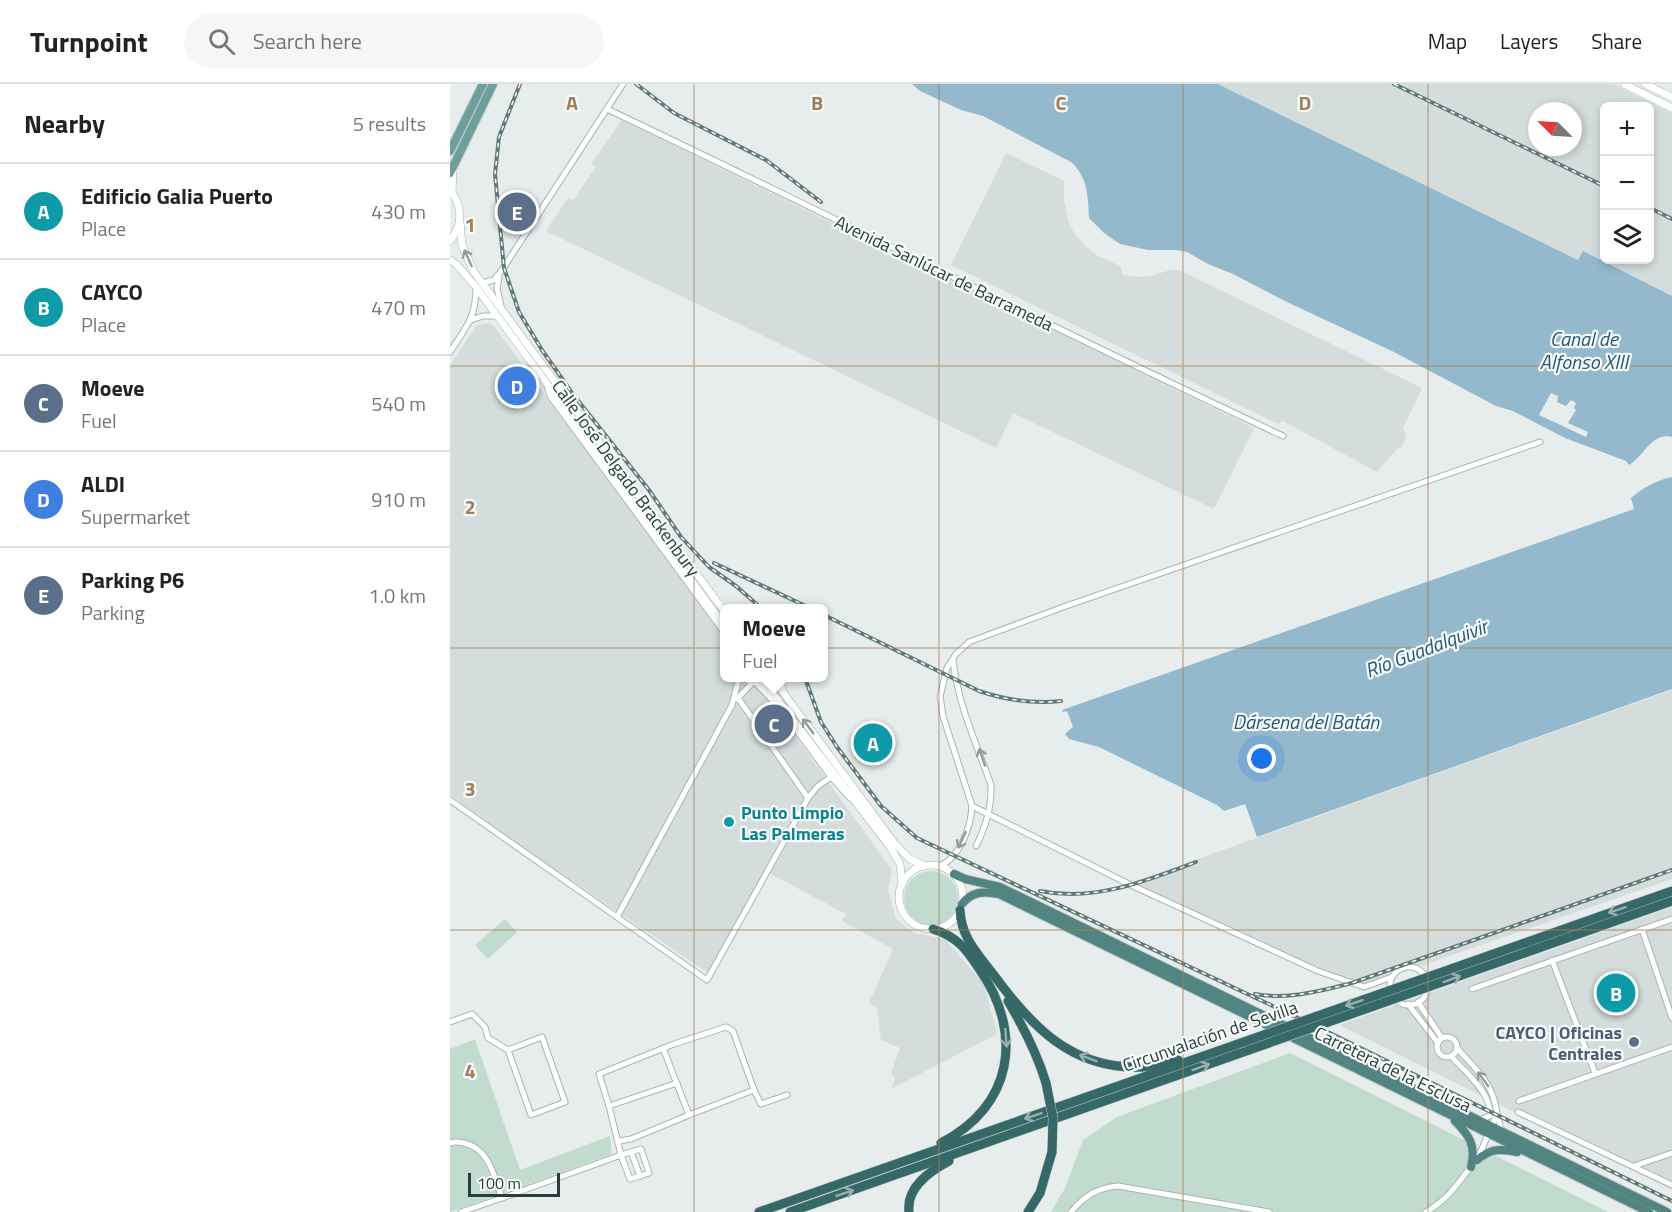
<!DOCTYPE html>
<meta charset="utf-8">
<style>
:root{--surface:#fff;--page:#f6f6f6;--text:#222;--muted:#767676;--line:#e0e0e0;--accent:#7a5c43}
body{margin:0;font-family:"Titillium Web",sans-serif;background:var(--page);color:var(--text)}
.controls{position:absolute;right:18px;top:18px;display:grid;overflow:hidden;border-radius:9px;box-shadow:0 3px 9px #0003}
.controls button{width:54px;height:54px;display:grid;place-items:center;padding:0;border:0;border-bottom:2px solid var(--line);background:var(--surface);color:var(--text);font:30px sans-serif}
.compass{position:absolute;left:1078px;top:18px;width:54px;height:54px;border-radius:50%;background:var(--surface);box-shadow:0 3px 9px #0003;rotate:294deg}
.scale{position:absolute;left:18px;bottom:15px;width:92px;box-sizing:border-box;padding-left:6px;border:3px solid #263e3c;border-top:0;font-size:16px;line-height:21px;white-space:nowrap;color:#263e3c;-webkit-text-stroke:4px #f6faf9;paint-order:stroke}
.you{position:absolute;left:812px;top:675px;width:21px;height:21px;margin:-15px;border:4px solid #fff;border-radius:50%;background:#1a73e8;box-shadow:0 0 0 9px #1a73e833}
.badge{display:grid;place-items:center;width:39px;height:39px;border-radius:50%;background:var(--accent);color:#fff;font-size:20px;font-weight:700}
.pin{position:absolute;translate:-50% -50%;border:3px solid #fff;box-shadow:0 2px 6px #0006}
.popup{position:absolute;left:270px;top:520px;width:108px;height:78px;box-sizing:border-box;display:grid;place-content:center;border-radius:9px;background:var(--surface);filter:drop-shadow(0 2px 4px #0005);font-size:20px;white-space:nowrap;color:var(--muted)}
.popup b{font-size:22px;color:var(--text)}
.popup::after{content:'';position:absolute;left:50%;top:100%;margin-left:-12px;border:12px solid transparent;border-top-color:var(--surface)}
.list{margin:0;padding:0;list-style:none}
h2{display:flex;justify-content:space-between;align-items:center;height:78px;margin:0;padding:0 24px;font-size:26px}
h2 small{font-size:20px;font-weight:400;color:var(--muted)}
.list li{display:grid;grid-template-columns:39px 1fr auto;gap:18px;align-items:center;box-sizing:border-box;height:96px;padding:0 24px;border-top:2px solid var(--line)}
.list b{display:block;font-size:22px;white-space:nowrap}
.list p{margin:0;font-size:20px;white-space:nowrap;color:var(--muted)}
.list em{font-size:20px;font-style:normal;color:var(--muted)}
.icon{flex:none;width:33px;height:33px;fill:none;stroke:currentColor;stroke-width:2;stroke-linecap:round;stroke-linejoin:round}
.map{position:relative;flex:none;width:1222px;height:1128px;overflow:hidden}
header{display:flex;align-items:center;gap:36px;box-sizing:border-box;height:84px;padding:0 30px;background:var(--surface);border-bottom:2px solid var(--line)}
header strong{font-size:28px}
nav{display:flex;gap:33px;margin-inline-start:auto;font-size:21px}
.search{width:420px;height:54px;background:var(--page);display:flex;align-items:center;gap:15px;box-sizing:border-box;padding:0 21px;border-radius:33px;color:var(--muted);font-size:22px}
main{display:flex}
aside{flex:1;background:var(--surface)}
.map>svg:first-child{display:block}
</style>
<header>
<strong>Turnpoint</strong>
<div class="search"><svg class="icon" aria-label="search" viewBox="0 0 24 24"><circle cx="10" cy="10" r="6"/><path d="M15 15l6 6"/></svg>Search here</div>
<nav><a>Map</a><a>Layers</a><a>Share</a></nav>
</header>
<main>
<aside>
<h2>Nearby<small>5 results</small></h2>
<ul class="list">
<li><span class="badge" style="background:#0f9aa8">A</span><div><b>Edificio Galia Puerto</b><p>Place</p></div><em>430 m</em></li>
<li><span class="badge" style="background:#0f9aa8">B</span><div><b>CAYCO</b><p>Place</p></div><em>470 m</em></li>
<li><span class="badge" style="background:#5c6f8a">C</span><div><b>Moeve</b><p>Fuel</p></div><em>540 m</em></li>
<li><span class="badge" style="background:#3f7fe0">D</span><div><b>ALDI</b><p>Supermarket</p></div><em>910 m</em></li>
<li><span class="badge" style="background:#5c6f8a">E</span><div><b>Parking P6</b><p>Parking</p></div><em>1.0 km</em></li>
</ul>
</aside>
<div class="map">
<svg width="1222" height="1128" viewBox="0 0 1222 1128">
<rect width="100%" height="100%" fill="#e6edec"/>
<!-- built -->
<g fill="#d4dddb" fill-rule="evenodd">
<path d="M768,0h395l59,29v183l-89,-45 -4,9zM1154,22h46v154h-46zM1087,27h36v36h-36z"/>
<path d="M172,36l309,151 15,11 2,-3 306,149 -40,81 -201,-96 -17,35 -450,-217 22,-33 5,2 23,-33 -5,-3z"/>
<path d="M556,69l58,28v20l4,19 6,13 11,13 13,10 22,10 3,9 16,2 13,-1 18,-6h9l243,118 -19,40 3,9 -4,10 -5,2 -20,23 -94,-51 -5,3 -327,-159z"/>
<path d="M39,239l5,3 230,312v40h29l139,192 -4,20 8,29 18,14 31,6 39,45 13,50 -106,55 4,-11 -4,-4 9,-26 -19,-8 -4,-32 -8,-5 24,-54 -51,-28 4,-7 -81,-43 -57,102 -186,-126 -72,-52v-430l26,-39z"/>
<path d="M1222,606v189l-306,106 -45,-15 -183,-85 -2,-4z"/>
<path d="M1222,823v283l-333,-165z"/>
</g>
<!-- green -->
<g fill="#c1dcce">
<circle cx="481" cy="814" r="27"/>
<path d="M55,835l12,13 -29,27 -13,-14z"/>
<path d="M25,955l45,131 90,-34 2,18 -162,58v-163z"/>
<path d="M840,969l318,159h-557l14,-24 18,-48 34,-23z"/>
</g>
<!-- water -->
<g fill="#94b9cd">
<path d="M462,0h306l360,176 5,-9 89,45v141c-21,-5 -28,20 -43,28l-3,-4 -61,-23 -52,-27 -17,-5 -102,-54 -105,-49 -56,-29 -25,-10 -21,-12 -11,-2h-28l-28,-6 -16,-11 -15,-15c-1,-21 -1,-41 -18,-56l-88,-46 -22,-6 -41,-19z"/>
<path d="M1222,393v212l-415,148 -12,-33 -21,7 -7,-6 -118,-58 -30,-8 -4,-5 8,-7 -6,-16 -4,1 -1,-2 572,-201 -3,-11c13,-11 24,-17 41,-21z"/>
</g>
<!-- pier -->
<path fill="#e6edec" d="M1101,309l7,3 -1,6 9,4 5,-6 5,3 -2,5 2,2 -8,13 20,9 -2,5 -47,-22z"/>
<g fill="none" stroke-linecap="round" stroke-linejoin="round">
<defs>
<g id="minor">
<path d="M157,25c226,107 449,221 676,327"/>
<path d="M49,193l-2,11 4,18"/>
<path d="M32,199l12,-3 8,-10 121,-186"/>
<path d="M21,236l12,-4h15"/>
<path d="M0,268c16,-25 26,-34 26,-65"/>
<path d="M97,302l3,10 174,236"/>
<path d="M503,576c4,42 24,85 38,125 1,22 -5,41 -15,61"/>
<path d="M306,599l24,25 51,69 -13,9 -10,12"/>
<path d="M288,614l70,100 -101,182 -90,-63 115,-212 7,-27"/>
<path d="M287,615l16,-17"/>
<path d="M381,693l19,21"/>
<path d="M0,716l167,117"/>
<path d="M522,722l161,80 185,85 46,16 28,-10"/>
<path d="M490,782c20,-9 31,-39 32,-60l-29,-90 -3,-19 7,-29 9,-14 13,-12 97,-36 474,-164"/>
<path d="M1192,845l30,89"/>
<path d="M1102,876l43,113"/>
<circle cx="959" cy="902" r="19"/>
<path d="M1022,905l200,-70"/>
<path d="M968,918l24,36"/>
<path d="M958,920l30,39"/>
<path d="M0,938l22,-8 13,13 3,11 20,12 23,65 34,-13 -23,-65 -34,13"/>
<circle cx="997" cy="963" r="10"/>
<path d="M1007,964c12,14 28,28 35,46 5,12 5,25 10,37"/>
<path d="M1001,972c13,15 42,38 39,60l-10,4"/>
<path d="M304,1006l7,14 26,-9"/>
<path d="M1069,1017l153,-54"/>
<path d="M159,1022l-10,-32 75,-30 52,-17 7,4 21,59 -65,25"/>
<path d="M1068,1028l154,73"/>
<path d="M169,1057l12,-2 58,-24 -26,-67"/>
<path d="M0,1059c5,-2 8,-1 14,0 26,6 30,34 38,55l-41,14"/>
<path d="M181,1068l10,-3 8,24 -9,3"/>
<path d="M1028,1074l18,-42"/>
<path d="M1184,1082l38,-13"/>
<path d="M52,1114l119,-43 10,-3 9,24 -10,3 -9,-24 -12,-49 68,-23"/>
<path d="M621,1128c13,-16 26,-24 47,-26l151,26"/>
<path d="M976,1128c21,-12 32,-28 46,-47"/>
</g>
<g id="secondary">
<path d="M1174,0l48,24"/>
<path d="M1195,0l27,13"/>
<path d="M0,106c13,16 13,35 0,51"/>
<path d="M2,108l1,-24"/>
<path d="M10,137l2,24 12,27 250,339"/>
<path d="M0,176l7,5 19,22 248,338"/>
<path d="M293,594l12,4 13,-4"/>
<path d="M330,594l2,13 113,153 15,15 15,7"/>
<path d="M308,598l13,9 119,156 10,17 2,21"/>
<circle cx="481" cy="813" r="32"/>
</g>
<g id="primary">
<path d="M0,67l33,-67"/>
<path d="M0,89l43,-89"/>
</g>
<g id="trunk">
<path d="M504,790l11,5 35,8 667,325"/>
<path d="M512,820c10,-13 22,-13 37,-10l650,318"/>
<path d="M1005,1037c15,15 21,25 16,46"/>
<path d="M1027,1076c13,-11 23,-12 40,-8"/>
</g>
<g id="motorway">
<path d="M510,826c1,27 17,43 33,64 38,52 79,96 149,93 12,-1 24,-5 36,-7"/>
<path d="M483,845c25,8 33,20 47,41 44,64 33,136 -39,173"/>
<path d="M558,917c16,27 29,52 38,82"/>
<path d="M309,1128l479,-168"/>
<path d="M340,1128l459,-162"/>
<path d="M459,1128c-3,-25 21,-41 40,-51"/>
<path d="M578,1128l12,-19 12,-41"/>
</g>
</defs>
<!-- minor casing -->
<use href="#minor" stroke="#a9b5b4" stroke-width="7"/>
<!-- secondary casing -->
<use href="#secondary" stroke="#a2b5b2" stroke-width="8"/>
<!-- primary casing -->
<use href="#primary" stroke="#c2c9c8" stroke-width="10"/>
<!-- trunk casing -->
<use href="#trunk" stroke="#c2c9c8" stroke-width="10"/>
<!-- motorway casing -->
<use href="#motorway" stroke="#c2c9c8" stroke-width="10"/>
<!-- minor -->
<use href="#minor" stroke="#fff" stroke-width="5"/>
<!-- secondary -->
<use href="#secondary" stroke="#fff" stroke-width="7"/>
<!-- primary -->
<use href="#primary" stroke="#6f9f9c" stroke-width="8"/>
<!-- trunk -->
<use href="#trunk" stroke="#528482" stroke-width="8"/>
<!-- motorway -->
<use href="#motorway" stroke="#356867" stroke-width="9"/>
<defs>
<g id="rail">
<path d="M70,0l-21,53 -4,37 9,94 15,44 23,38 30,43 77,97 32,47 28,30 27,19 25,22"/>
<path d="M186,0l38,29 92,47 55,42"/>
<path d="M944,0l210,102"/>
<path d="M1200,124l22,11"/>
<path d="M264,479l96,45"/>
<path d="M374,531l155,76c27,9 54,13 82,10"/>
<path d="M355,594l16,44 16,25 44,59 36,32 413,195 342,168"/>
<path d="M590,807c54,11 106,-10 156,-29"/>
<path d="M805,910c33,6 65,-3 97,-11l320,-113"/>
</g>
</defs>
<!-- rail casing -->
<use href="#rail" stroke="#617977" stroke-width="4"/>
<!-- rail -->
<use href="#rail" stroke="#f6faf9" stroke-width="1.5" stroke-dasharray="4.5" stroke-linecap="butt"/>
<defs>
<g id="motorway-bridge">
<path d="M788,960l434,-153"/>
<path d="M799,966l423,-149"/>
<path d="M596,999l7,35 -1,34"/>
</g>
</defs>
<!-- motorway-bridge casing -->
<use href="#motorway-bridge" stroke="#c2c9c8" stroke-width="10" stroke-linecap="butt"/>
<!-- motorway-bridge -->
<use href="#motorway-bridge" stroke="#356867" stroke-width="9"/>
</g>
<!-- one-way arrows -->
<defs><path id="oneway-shaft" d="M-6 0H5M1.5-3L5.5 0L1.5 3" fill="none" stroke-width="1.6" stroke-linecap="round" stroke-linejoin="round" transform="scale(1.5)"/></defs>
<g stroke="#929e9e">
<use href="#oneway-shaft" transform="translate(18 174) rotate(-114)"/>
<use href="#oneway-shaft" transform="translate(358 642) rotate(-126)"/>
<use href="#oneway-shaft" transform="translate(532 673) rotate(-109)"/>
<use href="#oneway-shaft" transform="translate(512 756) rotate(115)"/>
<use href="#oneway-shaft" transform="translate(1033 995) rotate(-126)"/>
</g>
<g stroke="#96b1b0">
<use href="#oneway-shaft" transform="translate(1167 826) rotate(161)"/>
<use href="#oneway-shaft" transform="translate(1002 895) rotate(-20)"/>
<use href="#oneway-shaft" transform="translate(904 919) rotate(161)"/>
<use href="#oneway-shaft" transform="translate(556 954) rotate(86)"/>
<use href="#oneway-shaft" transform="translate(638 974) rotate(-160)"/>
<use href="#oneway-shaft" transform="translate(751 983) rotate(-20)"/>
<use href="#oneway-shaft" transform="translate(583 1032) rotate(161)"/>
<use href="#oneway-shaft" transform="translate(395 1109) rotate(-19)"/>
</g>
<!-- grid -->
<path fill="none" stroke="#a27f5b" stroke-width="1.5" stroke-opacity="0.55" d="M244,0v1128M489,0v1128M733,0v1128M978,0v1128M0,282h1222M0,564h1222M0,846h1222"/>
<!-- markers -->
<circle fill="#0f9aa8" stroke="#f6faf9" stroke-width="2" cx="279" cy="738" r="6"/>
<circle fill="#5c6f8a" stroke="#f6faf9" stroke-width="2" cx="1184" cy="958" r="6"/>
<g text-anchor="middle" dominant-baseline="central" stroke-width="4.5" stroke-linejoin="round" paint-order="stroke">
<!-- street labels -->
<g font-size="18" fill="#263e3c" stroke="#f6faf9">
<text transform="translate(494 189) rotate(26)">Avenida Sanlúcar de Barrameda</text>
<text transform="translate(176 394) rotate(54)">Calle José Delgado Brackenbury</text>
<text transform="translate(760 952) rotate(-19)">Circunvalación de Sevilla</text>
<text transform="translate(943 985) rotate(26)">Carretera de la Esclusa</text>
</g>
<!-- culture labels -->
<g font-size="18" font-weight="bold" fill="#0d838f" stroke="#f6faf9" text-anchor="start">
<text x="291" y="728">Punto Limpio<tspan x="291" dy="21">Las Palmeras</tspan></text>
</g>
<!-- service labels -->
<g font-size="18" font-weight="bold" fill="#4e5e75" stroke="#f6faf9" text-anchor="end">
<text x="1172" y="948">CAYCO | Oficinas<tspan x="1172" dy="21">Centrales</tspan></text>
</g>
<!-- water labels -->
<g font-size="20" font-style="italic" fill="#255875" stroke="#f6faf9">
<text x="1134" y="254">Canal de<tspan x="1134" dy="23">Alfonso XIII</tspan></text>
<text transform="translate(976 564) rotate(-21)">Río Guadalquivir</text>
<text x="856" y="637">Dársena del Batán</text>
</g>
</g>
<g font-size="20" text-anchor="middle" font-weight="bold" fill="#a27f5b" stroke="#f6faf9" stroke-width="4.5" stroke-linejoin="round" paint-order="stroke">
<text x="122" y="26">A</text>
<text x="367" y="26">B</text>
<text x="611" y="26">C</text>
<text x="855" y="26">D</text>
<text x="20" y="148">1</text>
<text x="20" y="430">2</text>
<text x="20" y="712">3</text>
<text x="20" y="994">4</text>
</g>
</svg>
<div class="controls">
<button>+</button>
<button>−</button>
<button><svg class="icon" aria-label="layers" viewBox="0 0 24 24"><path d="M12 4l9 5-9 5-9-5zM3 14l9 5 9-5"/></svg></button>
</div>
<svg class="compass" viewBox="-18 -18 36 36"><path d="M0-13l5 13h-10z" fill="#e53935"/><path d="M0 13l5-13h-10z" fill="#767676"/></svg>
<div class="scale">100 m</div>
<div class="you"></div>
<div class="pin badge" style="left:423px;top:659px;background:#0f9aa8">A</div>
<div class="pin badge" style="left:1166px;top:909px;background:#0f9aa8">B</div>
<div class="pin badge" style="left:324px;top:640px;background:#5c6f8a">C</div>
<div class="popup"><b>Moeve</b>Fuel</div>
<div class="pin badge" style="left:67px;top:302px;background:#3f7fe0">D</div>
<div class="pin badge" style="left:67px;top:128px;background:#5c6f8a">E</div>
</div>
</main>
